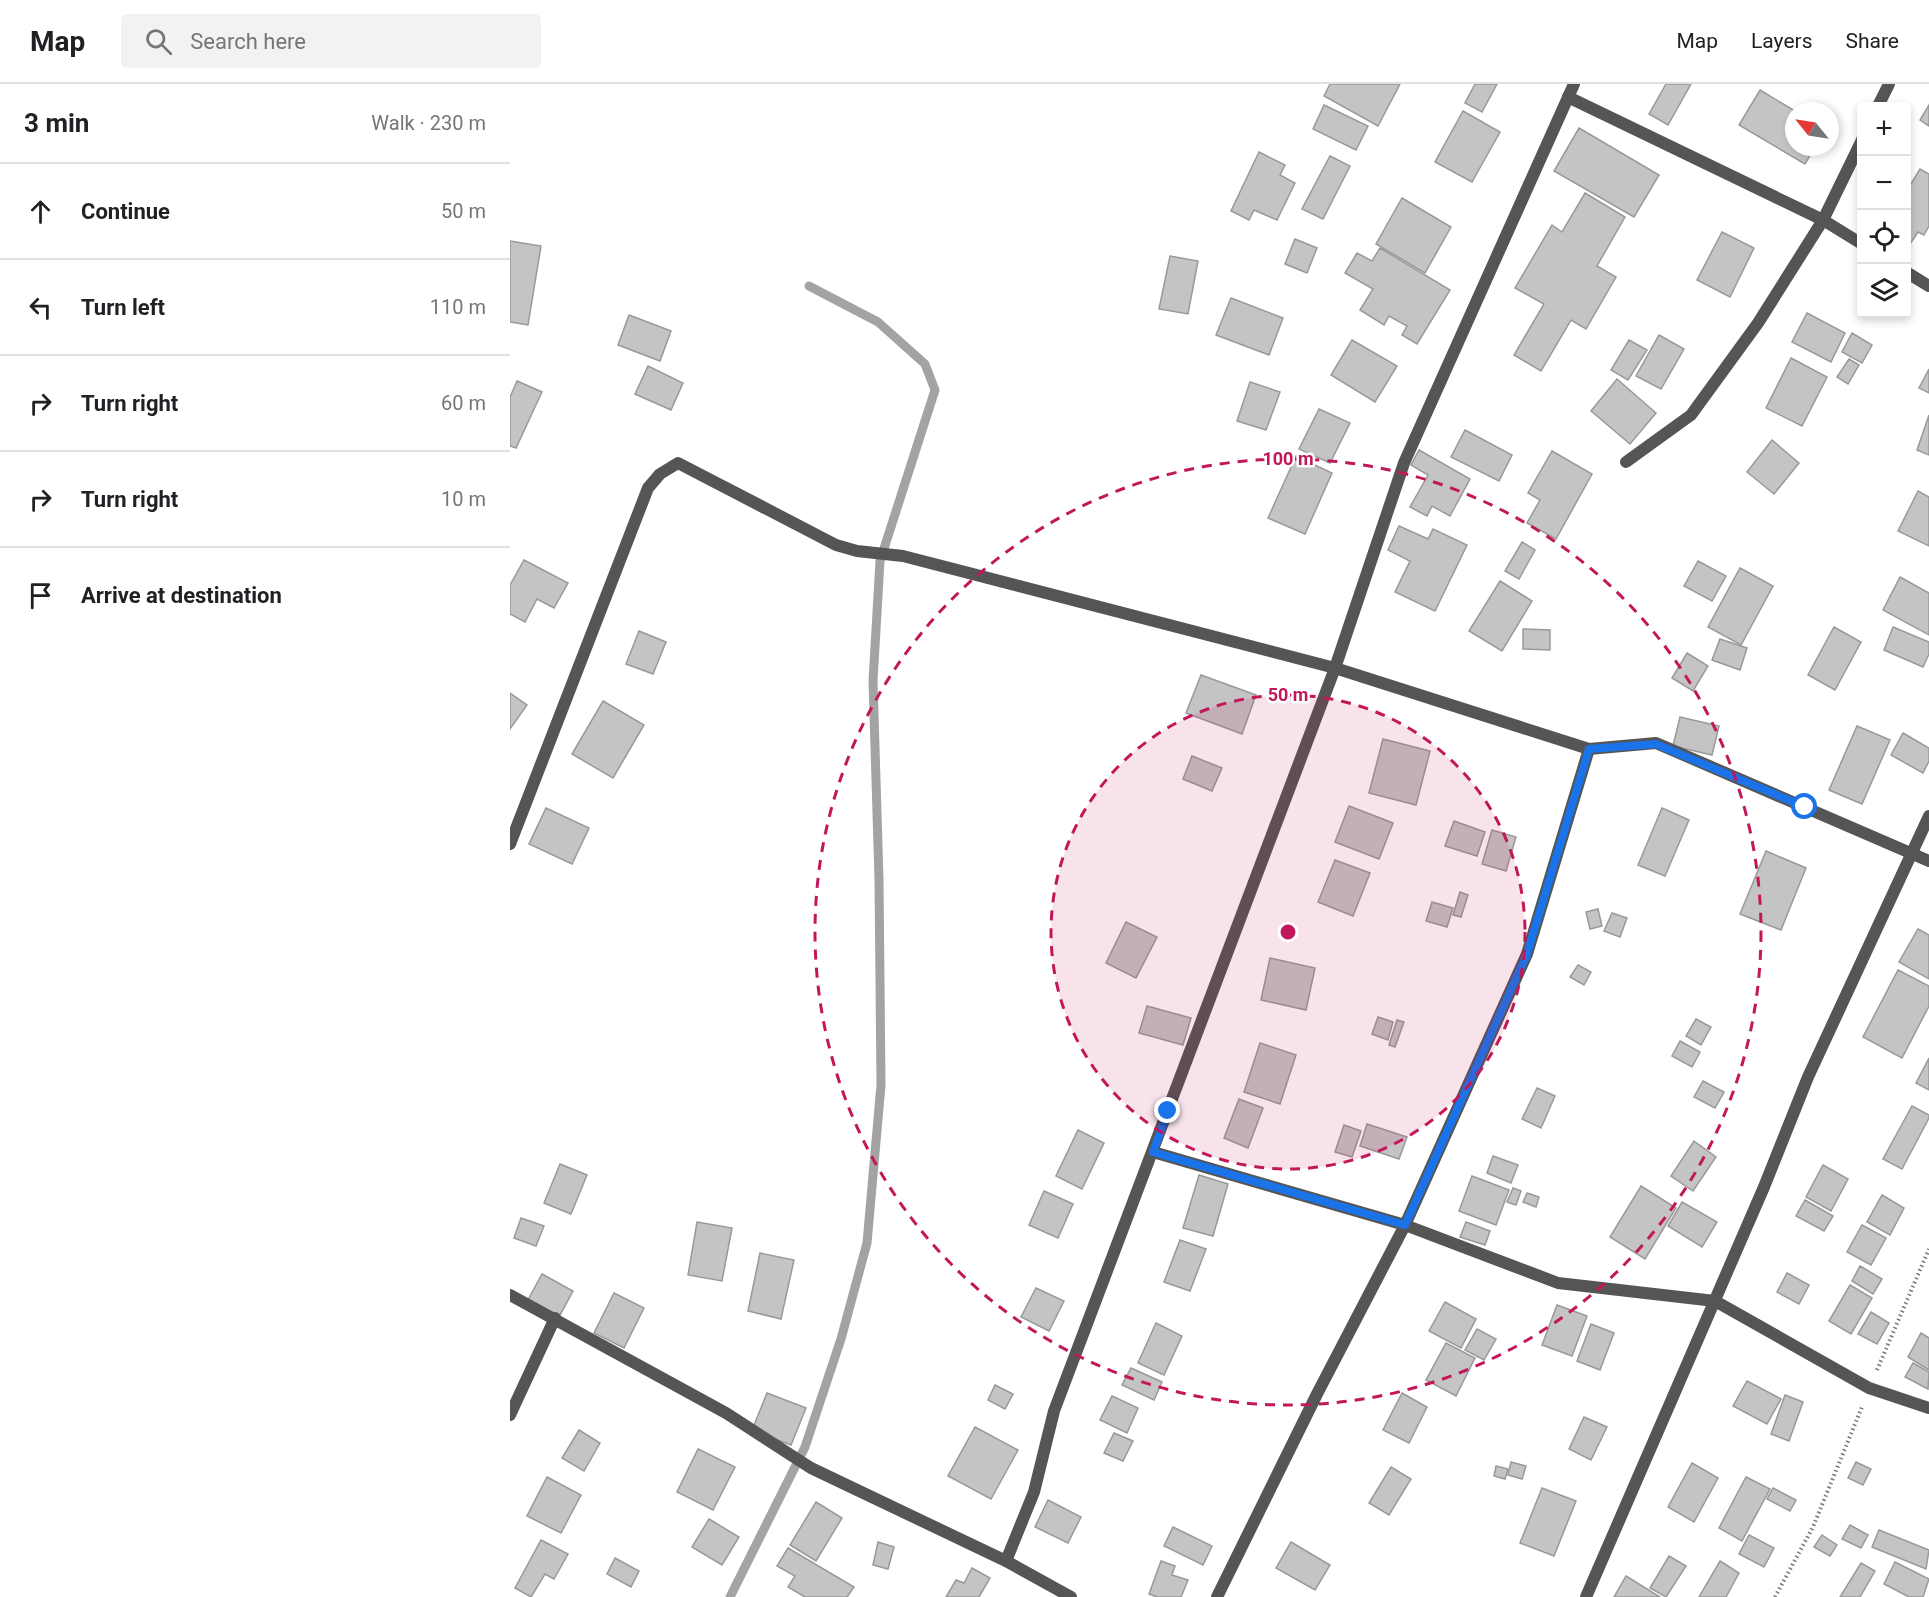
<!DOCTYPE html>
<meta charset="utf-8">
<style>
:root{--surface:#fff;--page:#f2f2f2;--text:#202124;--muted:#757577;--line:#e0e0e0}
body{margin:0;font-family:Roboto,sans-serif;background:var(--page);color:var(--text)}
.controls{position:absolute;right:18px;top:18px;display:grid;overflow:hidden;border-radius:6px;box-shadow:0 3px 9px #0003}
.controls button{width:54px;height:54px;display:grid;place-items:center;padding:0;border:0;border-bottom:2px solid var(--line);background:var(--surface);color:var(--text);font:30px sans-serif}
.compass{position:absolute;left:1275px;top:18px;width:54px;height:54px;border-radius:50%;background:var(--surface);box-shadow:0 3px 9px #0003;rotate:300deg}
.stop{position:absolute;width:18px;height:18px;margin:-14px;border:4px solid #1a73e8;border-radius:50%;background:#fff}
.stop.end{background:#1a73e8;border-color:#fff;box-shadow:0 2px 6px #0008}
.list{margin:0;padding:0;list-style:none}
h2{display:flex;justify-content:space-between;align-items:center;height:78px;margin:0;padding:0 24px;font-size:26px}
h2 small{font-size:20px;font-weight:400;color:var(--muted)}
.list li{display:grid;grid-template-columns:39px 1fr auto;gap:18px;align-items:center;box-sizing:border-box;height:96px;padding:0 24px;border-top:2px solid var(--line)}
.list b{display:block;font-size:22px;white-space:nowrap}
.list em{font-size:20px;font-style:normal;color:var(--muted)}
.icon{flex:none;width:33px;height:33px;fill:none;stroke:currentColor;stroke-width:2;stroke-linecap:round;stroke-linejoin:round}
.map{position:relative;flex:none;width:1419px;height:1513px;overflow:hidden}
header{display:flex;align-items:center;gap:36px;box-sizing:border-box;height:84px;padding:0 30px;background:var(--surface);border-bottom:2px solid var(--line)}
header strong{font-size:28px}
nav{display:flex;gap:33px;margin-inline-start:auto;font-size:21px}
.search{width:420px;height:54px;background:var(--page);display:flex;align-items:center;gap:15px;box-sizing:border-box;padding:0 21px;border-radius:6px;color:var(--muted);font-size:22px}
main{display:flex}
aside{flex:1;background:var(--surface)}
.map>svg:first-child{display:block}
</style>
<header>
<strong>Map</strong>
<div class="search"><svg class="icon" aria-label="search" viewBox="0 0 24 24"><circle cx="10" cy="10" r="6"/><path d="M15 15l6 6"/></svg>Search here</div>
<nav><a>Map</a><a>Layers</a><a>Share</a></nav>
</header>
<main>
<aside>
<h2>3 min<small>Walk · 230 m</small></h2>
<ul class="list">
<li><svg class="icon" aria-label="ahead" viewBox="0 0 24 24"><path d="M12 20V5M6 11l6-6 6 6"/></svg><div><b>Continue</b></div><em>50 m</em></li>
<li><svg class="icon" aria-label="left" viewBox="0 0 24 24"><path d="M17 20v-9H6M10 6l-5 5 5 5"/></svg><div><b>Turn left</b></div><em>110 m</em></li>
<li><svg class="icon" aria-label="right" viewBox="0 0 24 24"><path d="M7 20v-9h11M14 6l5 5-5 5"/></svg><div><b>Turn right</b></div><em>60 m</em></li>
<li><svg class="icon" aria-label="right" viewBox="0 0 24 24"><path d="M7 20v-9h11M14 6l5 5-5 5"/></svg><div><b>Turn right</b></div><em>10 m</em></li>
<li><svg class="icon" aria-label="arrive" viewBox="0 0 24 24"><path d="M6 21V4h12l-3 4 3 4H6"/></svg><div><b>Arrive at destination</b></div></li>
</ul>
</aside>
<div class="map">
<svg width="1419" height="1513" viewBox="0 0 1419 1513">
<rect width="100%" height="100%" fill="#fff"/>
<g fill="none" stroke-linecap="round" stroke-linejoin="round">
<!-- stream -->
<path stroke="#a3a3a3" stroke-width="9" d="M220,1513l75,-150 36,-108 26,-96 14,-158 -2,-206 -6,-198 7,-120 55,-171 -10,-26 -47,-42 -69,-36"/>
</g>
<!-- building -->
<g fill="#c4c4c4" stroke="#999" stroke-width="1.5">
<path d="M820,0h70l-22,42 -54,-30z"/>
<path d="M965,0h22l-15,28 -17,-9z"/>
<path d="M1156,0h25l-23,41 -19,-11z"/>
<path d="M1250,6l35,21 -1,36h21l-10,17 -66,-39z"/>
<path d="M814,21l44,21 -12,24 -43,-21z"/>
<path d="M1419,21v21l-9,-6z"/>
<path d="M953,27l37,21 -28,50 -37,-20z"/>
<path d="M1069,44l80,47 -25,42 -80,-46z"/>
<path d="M749,68l26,13 -5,10 15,8 -18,37 -23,-10 -5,10 -18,-9z"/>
<path d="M820,72l20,10 -27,53 -21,-10z"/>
<path d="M1410,85l9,5v52l-5,9 -6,-3 -8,12 -4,-2v-50z"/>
<path d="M1075,109l40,24 -28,49 19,11 -30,52 -15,-9 -30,51 -27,-16 30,-51 -29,-16 37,-63 10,7z"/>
<path d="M892,114l49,29 -26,46 -49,-29z"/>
<path d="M1212,148l32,16 -24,49 -33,-17z"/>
<path d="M785,155l22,9 -10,25 -22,-9z"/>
<path d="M0,157l31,5 -13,79 -18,-3z"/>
<path d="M870,164l70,42 -33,54 -15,-9 5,-9 -18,-10 -5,9 -24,-15 13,-21 -28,-16 12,-20 15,8z"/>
<path d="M660,172l28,5 -10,53 -29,-5z"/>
<path d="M721,214l52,20 -14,37 -53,-20z"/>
<path d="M1297,229l38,20 -14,29 -39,-20z"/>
<path d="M119,231l42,16 -11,30 -42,-16z"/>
<path d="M1342,249l20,12 -10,18 -20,-11z"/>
<path d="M1149,251l25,14 -23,40 -25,-13z"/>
<path d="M842,256l45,26 -22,36 -44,-27z"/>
<path d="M1119,256l18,10 -19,30 -17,-10z"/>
<path d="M1281,274l36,19 -25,49 -36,-18z"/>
<path d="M1339,275l10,6 -11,19 -11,-7z"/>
<path d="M138,282l35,17 -12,27 -36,-16z"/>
<path d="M1419,285v24l-10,-5z"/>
<path d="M1107,295l39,34 -26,31 -39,-33z"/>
<path d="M7,297l25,11 -26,56 -6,-2v-49z"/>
<path d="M740,298l30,10 -14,38 -29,-9z"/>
<path d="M809,325l31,14 -20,40 -31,-14z"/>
<path d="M1419,331v40l-12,-5z"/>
<path d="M955,346l47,25 -13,26 -48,-24z"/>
<path d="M1262,356l27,23 -25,31 -27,-22z"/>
<path d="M909,366l51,29 -20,37 -18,-10 -5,10 -17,-9 18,-32 -17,-10z"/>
<path d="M1042,367l40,23 -36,65 -29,-16 13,-23 -12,-7z"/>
<path d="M786,372l36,17 -27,61 -37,-16z"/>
<path d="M1408,407l11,6v49l-31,-15z"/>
<path d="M889,442l29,13 5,-10 34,16 -32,66 -40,-19 15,-31 -22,-11z"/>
<path d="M1012,458l13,8 -16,29 -14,-8z"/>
<path d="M14,476l44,23 -14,25 -17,-9 -12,23 -15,-8v-29z"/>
<path d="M1188,477l28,15 -14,25 -28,-15z"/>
<path d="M1230,484l33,18 -32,59 -33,-18z"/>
<path d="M1390,493l29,16v42l-46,-25z"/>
<path d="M990,497l32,20 -30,50 -33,-20z"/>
<path d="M1324,543l27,15 -26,48 -27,-15z"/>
<path d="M1383,543l36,15v12l-6,13 -39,-17z"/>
<path d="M1013,545l27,1v20l-27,-1z"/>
<path d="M129,547l27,11 -13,32 -27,-10z"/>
<path d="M1210,555l27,9 -7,22 -28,-10z"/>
<path d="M1177,569l21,13 -15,25 -21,-13z"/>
<path d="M691,591l55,20 -14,39 -56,-21z"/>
<path d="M0,609l17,12 -17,24z"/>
<path d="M93,617l41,24 -31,53 -41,-24z"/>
<path d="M1170,633l39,9 -7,29 -39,-9z"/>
<path d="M1347,642l33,14 -28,64 -33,-14z"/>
<path d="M1393,649l26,15v13l-6,12 -32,-18z"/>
<path d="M873,655l47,12 -14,54 -47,-12z"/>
<path d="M682,672l30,12 -10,23 -29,-12z"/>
<path d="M839,722l44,17 -14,36 -44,-17z"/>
<path d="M36,724l43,20 -17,36 -43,-20z"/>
<path d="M1152,724l27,12 -24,56 -27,-11z"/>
<path d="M944,737l31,11 -8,24 -32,-10z"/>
<path d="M982,746l24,7 -10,34 -24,-7z"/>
<path d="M1256,767l40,17 -25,62 -41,-16z"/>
<path d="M825,776l35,13 -17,43 -35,-14z"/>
<path d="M950,808l8,3 -7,22 -8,-2z"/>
<path d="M922,818l21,6 -6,19 -21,-6z"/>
<path d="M1088,825l4,17 -12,3 -4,-17z"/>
<path d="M1102,829l15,5 -7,19 -16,-6z"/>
<path d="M616,838l31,15 -21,41 -30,-15z"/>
<path d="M1408,845l11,6v44l-30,-17z"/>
<path d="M760,874l45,10 -9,42 -45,-10z"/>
<path d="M1068,881l13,7 -7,13 -14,-8z"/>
<path d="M1388,886l31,16v20l-27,52 -39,-21z"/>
<path d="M637,922l44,12 -8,27 -44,-12z"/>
<path d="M868,933l15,5 -5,18 -16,-6z"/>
<path d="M1186,935l15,8 -10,18 -15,-9z"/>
<path d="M887,936l7,2 -9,25 -6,-2z"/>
<path d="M1170,957l20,11 -8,15 -20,-11z"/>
<path d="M750,959l36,12 -16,49 -36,-12z"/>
<path d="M1419,974v32l-13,-7z"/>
<path d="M1193,997l21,11 -9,16 -21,-11z"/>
<path d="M1027,1004l18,8 -14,32 -19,-9z"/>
<path d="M729,1015l24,9 -15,40 -24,-10z"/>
<path d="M1402,1022l17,9v3l-27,51 -19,-10z"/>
<path d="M857,1040l40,13 -8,22 -39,-13z"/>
<path d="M834,1041l17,6 -9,26 -17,-5z"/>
<path d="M568,1046l26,13 -22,46 -26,-13z"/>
<path d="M1184,1057l22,16 -23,34 -22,-15z"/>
<path d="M983,1072l25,9 -7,18 -24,-10z"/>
<path d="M50,1080l27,11 -16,39 -27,-11z"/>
<path d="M1313,1081l25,14 -17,32 -25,-14z"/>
<path d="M689,1091l29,9 -15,52 -30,-8z"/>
<path d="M962,1092l37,14 -13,35 -37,-14z"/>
<path d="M1131,1102l35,22 -31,51 -35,-22z"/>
<path d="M1003,1104l8,3 -5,14 -9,-3z"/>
<path d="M534,1107l29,13 -15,34 -29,-13z"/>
<path d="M1017,1109l12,4 -3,10 -13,-5z"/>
<path d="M1372,1111l22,13 -14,27 -23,-13z"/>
<path d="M1295,1116l28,16 -9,15 -28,-15z"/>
<path d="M1172,1118l35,20 -15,25 -34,-21z"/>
<path d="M11,1134l23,8 -8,20 -22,-8z"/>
<path d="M187,1138l35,6 -10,53 -34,-6z"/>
<path d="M956,1138l24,9 -5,14 -25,-8z"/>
<path d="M1352,1141l24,13 -15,27 -24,-13z"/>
<path d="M670,1156l26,9 -16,42 -26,-9z"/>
<path d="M250,1169l34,7 -13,59 -33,-8z"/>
<path d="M1350,1182l22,13 -9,15 -21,-13z"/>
<path d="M1277,1189l22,12 -10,19 -22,-12z"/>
<path d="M32,1190l31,17 -14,26 -31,-17z"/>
<path d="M1340,1201l22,13 -21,36 -22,-13z"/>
<path d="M526,1204l28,13 -15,30 -28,-14z"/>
<path d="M104,1209l30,15 -20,40 -30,-15z"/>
<path d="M935,1218l31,17 -15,29 -32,-17z"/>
<path d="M1047,1221l30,11 -15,40 -30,-11z"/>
<path d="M1361,1228l18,11 -12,21 -19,-10z"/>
<path d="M646,1239l26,13 -18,39 -26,-12z"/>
<path d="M1081,1240l23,9 -14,37 -23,-9z"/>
<path d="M967,1245l19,10 -12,21 -19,-10z"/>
<path d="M1411,1249l8,5v32l-21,-13z"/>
<path d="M936,1259l29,15 -19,38 -30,-16z"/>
<path d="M1403,1279l16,9 -1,17 -23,-12z"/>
<path d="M621,1284l31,14 -8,18 -32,-15z"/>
<path d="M1237,1297l34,18 -14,25 -34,-18z"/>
<path d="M485,1301l18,9 -8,15 -17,-9z"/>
<path d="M257,1309l39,15 -15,37 -39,-15z"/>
<path d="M892,1309l25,14 -18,36 -26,-13z"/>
<path d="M1275,1311l18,7 -14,39 -18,-7z"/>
<path d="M602,1312l26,12 -11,25 -27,-13z"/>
<path d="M1074,1333l23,10 -16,33 -22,-11z"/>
<path d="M465,1343l43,23 -27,49 -43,-23z"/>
<path d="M69,1346l21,13 -16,28 -22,-13z"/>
<path d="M604,1349l19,8 -10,20 -19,-8z"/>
<path d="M188,1365l37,18 -22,43 -36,-18z"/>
<path d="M1001,1378l15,4 -4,13 -14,-4z"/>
<path d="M1346,1378l15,7 -8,16 -15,-7z"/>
<path d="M1182,1379l26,15 -24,44 -26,-15z"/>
<path d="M986,1382l12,3 -3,10 -11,-3z"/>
<path d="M881,1383l20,12 -22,36 -20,-12z"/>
<path d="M37,1393l34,18 -20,38 -34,-17z"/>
<path d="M1236,1393l24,12 -28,52 -23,-13z"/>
<path d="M1032,1404l34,13 -22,55 -34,-13z"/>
<path d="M1263,1404l23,12 -6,11 -23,-12z"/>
<path d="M538,1416l33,17 -13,26 -33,-16z"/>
<path d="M306,1418l26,16 -26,43 -26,-16z"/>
<path d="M199,1435l30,18 -17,28 -30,-18z"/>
<path d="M1340,1441l18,10 -7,13 -19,-9z"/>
<path d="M663,1443l39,19 -9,19 -39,-19z"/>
<path d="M1369,1446l50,20 -3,19 -54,-22z"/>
<path d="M1239,1451l25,13 -10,19 -25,-13z"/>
<path d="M1312,1451l15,10 -7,11 -16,-9z"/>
<path d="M31,1456l27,14 -14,25 -9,-5 -14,23 -16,-9z"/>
<path d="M368,1458l16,5 -6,22 -15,-4z"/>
<path d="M781,1458l39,23 -15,25 -39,-22z"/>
<path d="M278,1464l66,39 -7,10h-42l-17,-10 7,-11 -18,-10z"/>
<path d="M1159,1472l17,10 -20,31 -16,-9z"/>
<path d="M105,1474l24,13 -8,16 -24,-13z"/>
<path d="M651,1477l14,5 -3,9 16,5 -7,17h-24l-8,-3z"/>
<path d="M1210,1477l19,12 -13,24h-27z"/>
<path d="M1385,1478l34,17 -6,18h-14l-25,-13z"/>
<path d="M1351,1479l14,8 -15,26h-20z"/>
<path d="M462,1484l18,10 -11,19h-33l10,-17 8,3z"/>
<path d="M1116,1492l34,21h-46z"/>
</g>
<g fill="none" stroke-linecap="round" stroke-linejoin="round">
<!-- path -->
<g stroke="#777" stroke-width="4" stroke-dasharray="1.5 3" stroke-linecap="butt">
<path d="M1367,1286l52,-121"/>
<path d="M1265,1513l38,-70 49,-120"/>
</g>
<!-- minor -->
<g stroke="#555" stroke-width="12">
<path d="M1058,13l255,123 39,24"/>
<path d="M1368,22l11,-22"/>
<path d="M1396,188l23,14"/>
<path d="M1116,378l65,-47 67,-92 65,-103 39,-80"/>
<path d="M0,760l138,-356 12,-14 18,-11 158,82 21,6 46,5 432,112 254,81 67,-6 273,118"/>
<path d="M643,1068l252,73 153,58 157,18 154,87 60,20"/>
<path d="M0,1211l216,118 85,55 195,93 65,36"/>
<path d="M0,1331l45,-97"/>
<path d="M496,1477l28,-69 20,-81 281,-743 69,-205 170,-379"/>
<path d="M707,1513l100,-203 88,-169 122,-271 62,-205"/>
<path d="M1076,1513l178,-410 44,-110 121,-261"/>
</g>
</g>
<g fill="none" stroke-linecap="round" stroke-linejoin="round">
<!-- route -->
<path stroke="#1a73e8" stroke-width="8" d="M658,1027l-15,41 252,73 122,-271 62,-205 67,-5 149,63"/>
</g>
<!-- distance rings -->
<circle cx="778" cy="848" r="237" fill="#c2185b" fill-opacity=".12"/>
<g fill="none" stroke="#c2185b" stroke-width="3" stroke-dasharray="10 8">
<circle cx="778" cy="848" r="237"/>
<circle cx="778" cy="848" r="473"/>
</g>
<circle cx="778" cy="848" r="9" fill="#c2185b" stroke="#fff" stroke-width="3"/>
<g font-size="18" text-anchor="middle" font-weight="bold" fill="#c2185b" stroke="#fff" stroke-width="5" stroke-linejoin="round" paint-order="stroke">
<text x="778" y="381">100 m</text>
<text x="778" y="617">50 m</text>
</g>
</svg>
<div class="controls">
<button>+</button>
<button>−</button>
<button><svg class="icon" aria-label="locate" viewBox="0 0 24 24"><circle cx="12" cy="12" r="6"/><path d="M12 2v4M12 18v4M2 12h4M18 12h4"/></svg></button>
<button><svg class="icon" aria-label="layers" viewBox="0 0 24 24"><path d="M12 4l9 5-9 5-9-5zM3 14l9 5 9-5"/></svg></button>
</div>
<svg class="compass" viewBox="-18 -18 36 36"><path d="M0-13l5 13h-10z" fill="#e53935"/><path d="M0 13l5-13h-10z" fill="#757577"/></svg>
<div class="stop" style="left:1295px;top:723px"></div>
<div class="stop end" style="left:658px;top:1027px"></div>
</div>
</main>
